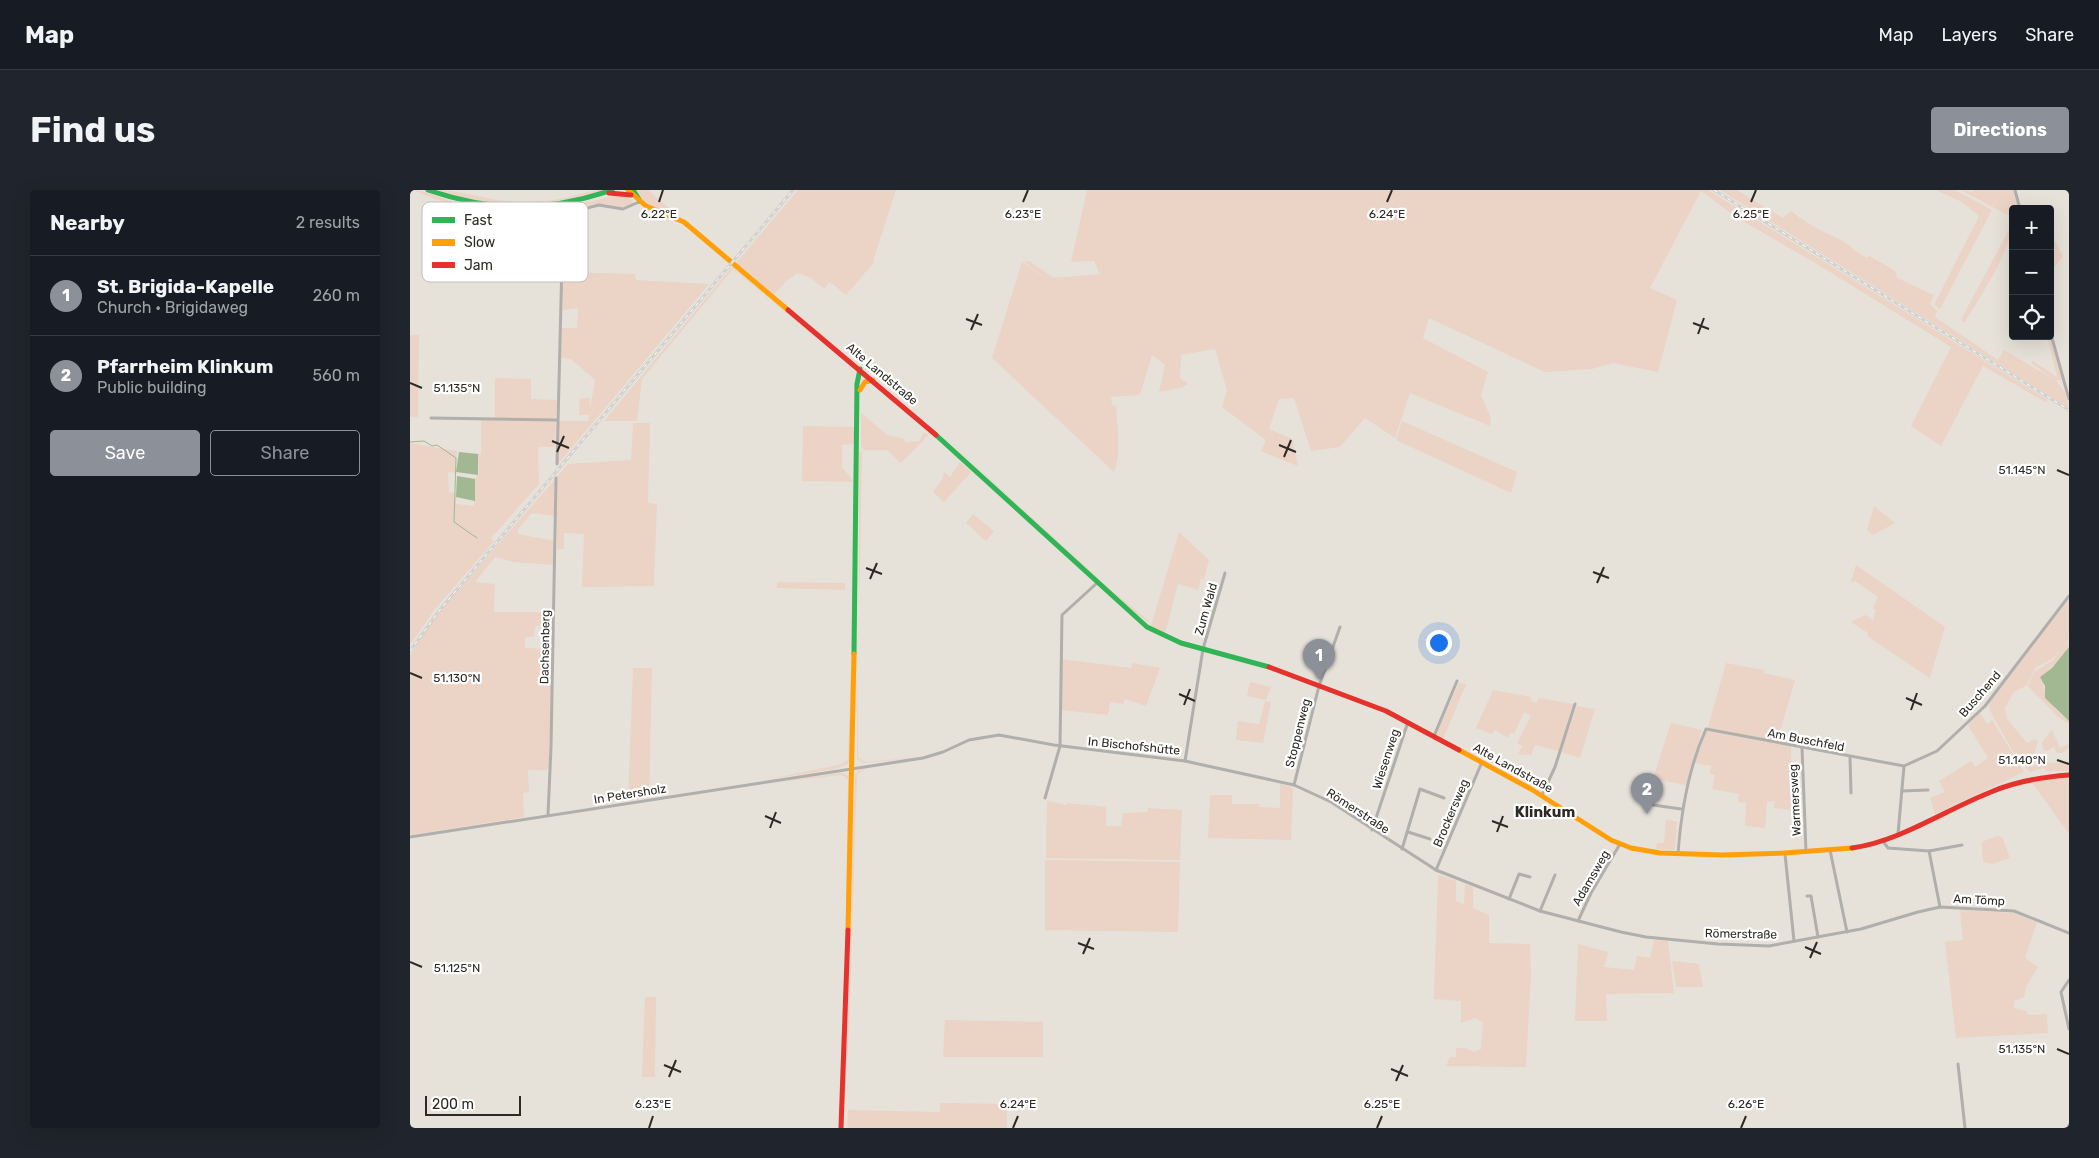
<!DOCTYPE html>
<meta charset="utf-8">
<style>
:root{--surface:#171b24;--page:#20242c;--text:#f1f3f6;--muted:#9ea1a6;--line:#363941;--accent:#8c9099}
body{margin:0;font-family:Rubik,sans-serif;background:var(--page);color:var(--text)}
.controls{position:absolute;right:15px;top:15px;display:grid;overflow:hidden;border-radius:5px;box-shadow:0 5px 20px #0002}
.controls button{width:45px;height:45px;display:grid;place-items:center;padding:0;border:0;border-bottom:1px solid var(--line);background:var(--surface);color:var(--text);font:25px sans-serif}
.scale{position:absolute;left:15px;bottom:12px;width:96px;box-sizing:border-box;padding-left:5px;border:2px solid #2c2a23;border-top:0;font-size:14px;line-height:18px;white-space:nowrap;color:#2c2a23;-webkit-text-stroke:4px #fff;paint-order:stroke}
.you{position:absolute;left:1028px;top:452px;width:18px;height:18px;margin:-12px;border:4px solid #fff;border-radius:50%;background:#1a73e8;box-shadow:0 0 0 8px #1a73e833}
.badge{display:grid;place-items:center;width:32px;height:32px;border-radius:50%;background:var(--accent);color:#fff;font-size:16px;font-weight:700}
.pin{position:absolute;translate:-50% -41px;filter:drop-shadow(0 1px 2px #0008)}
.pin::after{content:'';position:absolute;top:26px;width:18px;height:15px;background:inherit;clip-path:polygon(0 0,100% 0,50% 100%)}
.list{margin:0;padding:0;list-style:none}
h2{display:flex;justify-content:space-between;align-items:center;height:65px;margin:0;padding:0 20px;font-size:21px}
h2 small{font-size:16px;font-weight:400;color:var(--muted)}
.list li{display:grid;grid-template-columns:32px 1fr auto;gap:15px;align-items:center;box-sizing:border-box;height:80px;padding:0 20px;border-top:1px solid var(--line)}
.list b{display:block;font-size:19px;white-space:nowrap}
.list p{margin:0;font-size:16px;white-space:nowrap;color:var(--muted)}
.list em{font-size:16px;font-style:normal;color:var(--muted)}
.actions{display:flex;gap:10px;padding:15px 20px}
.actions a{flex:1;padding:11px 0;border:1px solid var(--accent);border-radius:5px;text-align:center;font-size:18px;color:var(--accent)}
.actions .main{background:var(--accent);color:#fff}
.icon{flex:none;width:28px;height:28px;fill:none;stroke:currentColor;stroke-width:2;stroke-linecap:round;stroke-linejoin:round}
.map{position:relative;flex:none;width:1659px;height:938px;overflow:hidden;border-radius:5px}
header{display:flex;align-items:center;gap:30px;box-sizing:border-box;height:70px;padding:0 25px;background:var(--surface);border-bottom:1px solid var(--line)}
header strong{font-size:24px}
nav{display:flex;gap:28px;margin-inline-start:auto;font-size:18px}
.intro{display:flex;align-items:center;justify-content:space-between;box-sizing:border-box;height:120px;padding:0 30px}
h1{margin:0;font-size:35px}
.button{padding:12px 22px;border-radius:5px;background:var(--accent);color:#fff;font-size:18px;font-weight:700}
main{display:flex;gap:30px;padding:0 30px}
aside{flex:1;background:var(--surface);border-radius:5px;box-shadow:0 5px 20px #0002}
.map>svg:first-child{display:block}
</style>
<header>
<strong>Map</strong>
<nav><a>Map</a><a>Layers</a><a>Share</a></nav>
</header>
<div class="intro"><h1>Find us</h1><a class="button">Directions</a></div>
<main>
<aside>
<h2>Nearby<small>2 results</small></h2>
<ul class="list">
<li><span class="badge">1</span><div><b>St. Brigida-Kapelle</b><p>Church · Brigidaweg</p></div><em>260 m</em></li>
<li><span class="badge">2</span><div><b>Pfarrheim Klinkum</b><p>Public building</p></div><em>560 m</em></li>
</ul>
<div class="actions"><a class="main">Save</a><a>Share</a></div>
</aside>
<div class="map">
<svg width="1659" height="938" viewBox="0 0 1659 938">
<rect width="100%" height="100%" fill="#e6e2d9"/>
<!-- green -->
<g fill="#ebd3c6">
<path d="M3,0c16,0 32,11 48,14 32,8 63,8 96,5l-35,4 -1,2c-38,-3 -73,-9 -108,-25z"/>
<path d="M24,0c29,0 57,12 87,12 14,0 29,-1 43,-4 14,-3 26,-8 41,-8 -56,22 -115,21 -171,0z"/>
<path d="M225,0h13l23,20c-12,4 -30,-9 -36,-20z"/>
<path d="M388,0h98l-23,71h2l-29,34 -16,-13 -6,7 -13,-11 -13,-5 -12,8 -12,14 -38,-32z"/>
<path d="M677,0h621l340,210 -3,2 -62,-36 -42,80 -30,-20 40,-79 -139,-86 -73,-42 -38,-28 -51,97 27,12 -19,72 -45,-9 -21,6 -47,3 -116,-54 -6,20 65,34 -7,23 10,23 -1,8 -80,-33 -15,45 -30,-20 -25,29 -29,4 -17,-53 -15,1 -10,30 23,10 6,27 -37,-15 5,-11 -44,-33 5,-17 -12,-41 -34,6 -1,23 8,6 -8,4 -21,4 6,-27 -13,-10 -12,40 -29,2 1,8 4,1c1,21 6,46 -2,66l-122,-114 30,-96 28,20 -26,-20 5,-1 25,17 46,-4 -6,-13 -23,1z"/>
<path d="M1310,0h17l46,28 8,-7c14,12 33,21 50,29 10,6 16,14 27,18l1,-3c9,7 19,10 27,17l1,6 37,17 -4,9 7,7 -2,6 63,43 6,-10 51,30 -24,-17 2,-2 24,16 -10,-41h3l12,44h-6l9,13 4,15z"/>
<path d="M1526,0h19l37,20 -52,99 -5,-4v-2l44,-87 -17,-14z"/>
<path d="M1551,0l11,2 2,-2h40l5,19h-6v9z"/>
<path d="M212,4l11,7 -2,5c-11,3 -17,-1 -27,-2 -14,-2 -37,5 -43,17l1,-13z"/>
<path d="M1603,32c0,24 -35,79 -49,101l-3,-3z"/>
<path d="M1640,49l6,3 7,15 -13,15z"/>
<path d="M322,77l118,99c8,18 6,39 5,59l-1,-46 -5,-14 -116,-96 -91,110 -5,42h-33z"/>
<path d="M152,82l73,2 1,6 73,4 -151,180 1,-43h29l1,-6h-10l1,-17h10v11l5,-29 -24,-21 -10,-1 1,-30h15l1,-20 -15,2z"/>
<path d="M0,145h9l-1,82h-8z"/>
<path d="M85,188l36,1v20l26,1 -1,16 -4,3 -57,-1z"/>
<path d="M451,223l26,22 18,4v3l15,-1 3,-8 6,1 -28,29 -14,-13h-23l-3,-3z"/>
<path d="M508,223l193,177 37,30 1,3 -26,-20z"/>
<path d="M71,229l75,1 -1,27h-17l1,37 -48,54 3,3 -59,68 -25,36v-218v16l47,8 -2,22 -7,-1 1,20 7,1v11l18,2 1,-27 4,-6 -1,-19h3z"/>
<path d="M992,231l115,51 -6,21 -115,-53z"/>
<path d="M223,233h17l-2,80 9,1 -3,82 -72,1 2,-53 -20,-1v16h-7v-33l-25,-3 -14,16v5l37,7 -1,24 -40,-3 -19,-5 -20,25 20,2 -1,28h59v14h-18l-1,11h-9v11l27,1 -3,117 -2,4h-19l1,22 -6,1 1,24 -114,18v-179l14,-24 26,-32 118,-136 63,-4z"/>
<path d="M393,236l52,1v17l-13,1v22l12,15 -52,-1z"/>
<path d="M452,261l-2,119 -1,20v-137z"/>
<path d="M550,272l11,10 -27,30 -11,-10 9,-12 2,-8 6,5z"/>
<path d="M1464,316l21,17 -22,12 -6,-5z"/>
<path d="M563,324l21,17 -8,10 -20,-18z"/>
<path d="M769,342l30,28 -5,19h-3l-3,11 -20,-6 -13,50 -14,-8z"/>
<path d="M1446,375l89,62 -15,51 -63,-42 1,-3 -17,-11 14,-7 8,5 3,-10 -3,-2 5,-11 -23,-16 -4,1z"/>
<path d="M367,392l68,1v7l-68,-2z"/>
<path d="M447,406l1,162 8,4 55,-5 -2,2c-14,2 -53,4 -62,16l-8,254 -6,99 12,-352c5,-14 48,-15 61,-18l-52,5 -7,-4z"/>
<path d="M443,407l-3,164 -4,4 -11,4 -71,11 75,-15 9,-5z"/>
<path d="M1659,409v39l-9,12 9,-10c0,14 -16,25 -26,35 -2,20 11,34 26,46v3l-11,-7 -30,-31 6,-14 19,-12 7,-10 -8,9 -17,9 -8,17 -13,7 -9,16 2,11 20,24 8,-4 3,2 -3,11 -15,12 -30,-53 -1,-8z"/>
<path d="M652,469l69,9 1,-5 28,5 -14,38 -21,-7 -2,5 -13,-2 -2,13 -47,-5z"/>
<path d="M1316,473l38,7v3l31,7 -18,62 -68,-13 -1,-2z"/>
<path d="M223,478h19l-3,130 -21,3z"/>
<path d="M840,492l21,5 -5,13 -19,-4z"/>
<path d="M1049,493l7,1 -23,55 -7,-5z"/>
<path d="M1083,500l38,7 -1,3 6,3 3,-5 34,6 -14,47 -24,-6 -4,10 -13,-1 4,-8 -5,-3 14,-27 -7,-4 -10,22 -3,-2 -3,6 -13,-8 -3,4 -16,-6z"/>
<path d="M855,511l6,1 -8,41 -27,-3 2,-19 21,3z"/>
<path d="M1167,516l18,3 -15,49 -19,-6z"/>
<path d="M1570,523l7,11 5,-4 32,52 -89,42 -5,-16 15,-6 -6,-11 32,-20 4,6 13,-9 -20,-33z"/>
<path d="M1261,533l31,7 -16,55 -33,-6z"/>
<path d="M1642,540l8,18 9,-4v4l-7,5h-5l-3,-6 -7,4 -4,-1 -1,-8z"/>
<path d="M1296,541l85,15 2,64 -19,-2 1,-7 -8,1 -2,26 -20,-2 1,-23 -8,-1 1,-8 -27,-5 3,-14 -5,-1 1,-8 -16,-3z"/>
<path d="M1659,571v10h-22l-4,-3 -13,4 -5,-5 9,-1 7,-4 17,1z"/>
<path d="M431,583l6,2 2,4 -2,174 -9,175 7,-162 3,-185 -2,-4 -5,-2 -77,9z"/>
<path d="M1645,587l14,1v56l-38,-53z"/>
<path d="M870,594l11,3 2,3 -2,50 -83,-2 2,-43h22v9h28l-1,3 21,1z"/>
<path d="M637,611l20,4v-2l39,4v19h15l2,-13 24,-1 1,-4 34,2 -2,50 -134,-2z"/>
<path d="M1256,630l11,1 -2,29 -19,-1 1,-6h7z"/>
<path d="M1587,646l5,1 8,21 -18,6 -9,-2 -1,-20z"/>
<path d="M635,670l135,2 -2,70 -133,-2z"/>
<path d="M1030,685l16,6v20l8,3 1,-20 8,3v21l16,7v28l41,1 1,31 -5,92 -80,-1 4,-9h6v-9h9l9,4 7,-3 2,-26 -8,-5 -14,5v-22l-27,-2 4,-123z"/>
<path d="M1550,720l53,3 24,9 -12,36 13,9 -12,20 -2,10 -10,4v7l12,3 3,4 18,-1 1,19 -92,5 -11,-96 18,-2z"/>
<path d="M1244,750l14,1 6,52 -68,1 1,27h-32l3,-77 30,8 -4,15 30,3 3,-14 13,2z"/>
<path d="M1262,771l27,3 4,23h-27z"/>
<path d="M235,807h11l-1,80h-13z"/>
<path d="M535,830l98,2v35h-100z"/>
<path d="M530,913l67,1v24h-160l1,-18 92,2z"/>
</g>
<!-- water -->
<g fill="#a1b892">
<path d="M49,262l19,2v21l-22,-3z"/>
<path d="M47,286l18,3v22l-19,-4z"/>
<path d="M1659,457v74l-24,-23v-12l-5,-9 12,-9z"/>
</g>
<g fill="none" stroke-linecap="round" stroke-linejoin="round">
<!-- stream -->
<g stroke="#a1b892" stroke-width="1">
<path d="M190,0h1"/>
<path d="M0,252l14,-1 8,5 5,-1 19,13 -2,64 23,16"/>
</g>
<!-- street -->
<g stroke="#b0afab" stroke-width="3">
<path d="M1605,0l5,19"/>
<path d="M1640,141l19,68"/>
<path d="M21,228l126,2"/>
<path d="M147,274l6,-244 8,-8 28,-7 24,4 16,-7"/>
<path d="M1024,546l23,-55"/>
<path d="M1392,557l4,105"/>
<path d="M1440,567l1,36"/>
<path d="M775,571l18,-112 22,-76"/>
<path d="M884,595l25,-99 21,-59"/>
<path d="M1492,601l26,-1"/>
<path d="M1132,605l13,-28 20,-63"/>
<path d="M635,608l15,-52 2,-131 35,-32"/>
<path d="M1236,614l35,5"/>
<path d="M138,625l3,-68 5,-269"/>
<path d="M962,640l36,-108"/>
<path d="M998,642l22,7"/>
<path d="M1488,644l6,-68 33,-15 48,-45 84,-110"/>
<path d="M0,647l513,-79 20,-6 26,-12 30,-5 55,10 131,16 109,24 37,17 105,68 104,41 81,21 25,5 72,7 51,2 92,-17 57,-17 22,-5 74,4 55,22"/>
<path d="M1472,650l6,8 41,3 11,56"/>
<path d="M992,659l18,-60 24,9"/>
<path d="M1420,660l17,82"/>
<path d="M1519,661l33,-6"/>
<path d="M1268,664c3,-43 10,-85 28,-125l198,37"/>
<path d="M1375,664l9,87"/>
<path d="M1026,680l46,-108"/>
<path d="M1397,706h4l7,41"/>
<path d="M1099,709l10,-25 11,3"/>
<path d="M1130,721l15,-36"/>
<path d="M1168,731l13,-28 29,-49"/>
<path d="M1659,790l-8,12 8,37"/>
<path d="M1548,874l7,64"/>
<path d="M1658,938l1,-3"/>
</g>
<!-- fast -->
<g stroke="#30b455" stroke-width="5">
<path d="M18,0c63,22 121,22 184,0"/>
<path d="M223,0l7,11"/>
<path d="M526,245l211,192 34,16 88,24"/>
<path d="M444,464l3,-270 3,-15"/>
</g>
<!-- slow -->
<g stroke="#ff9f0a" stroke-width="5">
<path d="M218,0l18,16 38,16 104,88"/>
<path d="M450,200l5,-8 8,-2"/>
<path d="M1049,560l72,39 80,51 20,8 29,5 62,2 62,-2 68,-5"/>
<path d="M438,740l6,-276"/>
</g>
<!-- jam -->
<g stroke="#e5322d" stroke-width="5">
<path d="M199,3l22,2"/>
<path d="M378,120l148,125"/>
<path d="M859,477l117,44 73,39"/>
<path d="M1442,658c49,-7 93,-38 139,-56 25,-11 51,-15 78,-17"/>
<path d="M431,938l7,-198"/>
</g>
<defs>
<g id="rail">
<path d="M1304,0l355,220"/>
<path d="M0,461l29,-40 354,-421"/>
</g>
</defs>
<!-- rail casing -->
<use href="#rail" stroke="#d2d1ce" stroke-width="3"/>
<!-- rail -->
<use href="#rail" stroke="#fff" stroke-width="1" stroke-dasharray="4" stroke-linecap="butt"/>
</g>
<!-- ticks -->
<path fill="none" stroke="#2c2a23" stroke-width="2" d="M249,12l4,-12M613,12l5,-12M977,12l5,-12M1341,12l5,-12M556,129l16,6M1283,133l16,6M561,140l7,-16M1288,144l6,-16M0,193l12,5M142,251l17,7M869,255l17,7M147,262l7,-16M874,267l7,-17M1647,280l12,5M456,378l16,6M1183,382l16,6M460,389l7,-16M1187,393l7,-16M0,483l12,5M769,504l16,7M1496,508l16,7M774,515l6,-16M1501,520l6,-17M1647,570l12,4M355,626l16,7M1082,631l16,6M360,638l6,-16M1087,642l6,-16M668,753l16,6M1395,757l16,7M673,764l7,-16M1400,768l7,-16M0,772l12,5M1647,859l12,5M254,875l17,7M981,879l17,7M259,887l7,-17M986,891l7,-16M239,938l4,-12M603,938l5,-12M967,938l5,-12M1331,938l5,-12"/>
<g text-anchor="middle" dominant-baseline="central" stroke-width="4.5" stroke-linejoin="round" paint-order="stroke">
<!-- street labels -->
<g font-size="12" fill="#2c2a23" stroke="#fff">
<text transform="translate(472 184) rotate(40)">Alte Landstraße</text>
<text transform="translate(796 419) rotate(-74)">Zum Wald</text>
<text transform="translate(135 457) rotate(-89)">Dachsenberg</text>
<text transform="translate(1570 504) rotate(-49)">Buschend</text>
<text transform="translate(888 543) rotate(-76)">Stoppenweg</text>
<text transform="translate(1396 550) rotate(11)">Am Buschfeld</text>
<text transform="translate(724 556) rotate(6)">In Bischofshütte</text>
<text transform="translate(976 569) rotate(-72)">Wiesenweg</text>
<text transform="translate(1103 578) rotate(29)">Alte Landstraße</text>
<text transform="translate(220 604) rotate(-9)">In Petersholz</text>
<text transform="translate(1385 610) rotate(-93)">Warmersweg</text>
<text transform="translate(948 621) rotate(33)">Römerstraße</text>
<text transform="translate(1041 623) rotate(-67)">Brockersweg</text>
<text transform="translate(1181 688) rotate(-60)">Adamsweg</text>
<text transform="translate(1569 710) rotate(3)">Am Tömp</text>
<text transform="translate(1331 744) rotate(1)">Römerstraße</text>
</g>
<!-- quarter labels -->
<g font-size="15" font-weight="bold" fill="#2c2a23" stroke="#fff">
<text x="1135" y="622">Klinkum</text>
</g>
</g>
<!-- legend -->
<rect x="12" y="12" width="166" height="80" rx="8" fill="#fff" stroke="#c0bfbd" stroke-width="1"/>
<rect x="22" y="27" width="23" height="6" fill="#30b455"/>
<rect x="22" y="49" width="23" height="7" fill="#ff9f0a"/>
<rect x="22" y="72" width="23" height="6" fill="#e5322d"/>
<g font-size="14" fill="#2c2a23">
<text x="54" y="35">Fast</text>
<text x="54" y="57">Slow</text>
<text x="54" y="80">Jam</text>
</g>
<g font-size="12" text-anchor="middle" fill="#2c2a23" stroke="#fff" stroke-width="4.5" stroke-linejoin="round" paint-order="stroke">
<text x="249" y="28">6.22°E</text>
<text x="613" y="28">6.23°E</text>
<text x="977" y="28">6.24°E</text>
<text x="1341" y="28">6.25°E</text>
<text x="47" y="202">51.135°N</text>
<text x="1612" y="284">51.145°N</text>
<text x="47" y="492">51.130°N</text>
<text x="1612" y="574">51.140°N</text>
<text x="47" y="782">51.125°N</text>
<text x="1612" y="863">51.135°N</text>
<text x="243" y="918">6.23°E</text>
<text x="608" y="918">6.24°E</text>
<text x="972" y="918">6.25°E</text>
<text x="1336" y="918">6.26°E</text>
</g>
</svg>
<div class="controls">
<button>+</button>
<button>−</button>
<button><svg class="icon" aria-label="locate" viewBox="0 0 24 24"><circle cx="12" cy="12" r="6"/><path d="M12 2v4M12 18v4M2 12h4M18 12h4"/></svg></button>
</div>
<div class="scale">200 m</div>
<div class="you"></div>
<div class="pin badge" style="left:909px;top:490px">1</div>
<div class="pin badge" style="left:1237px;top:624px">2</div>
</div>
</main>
